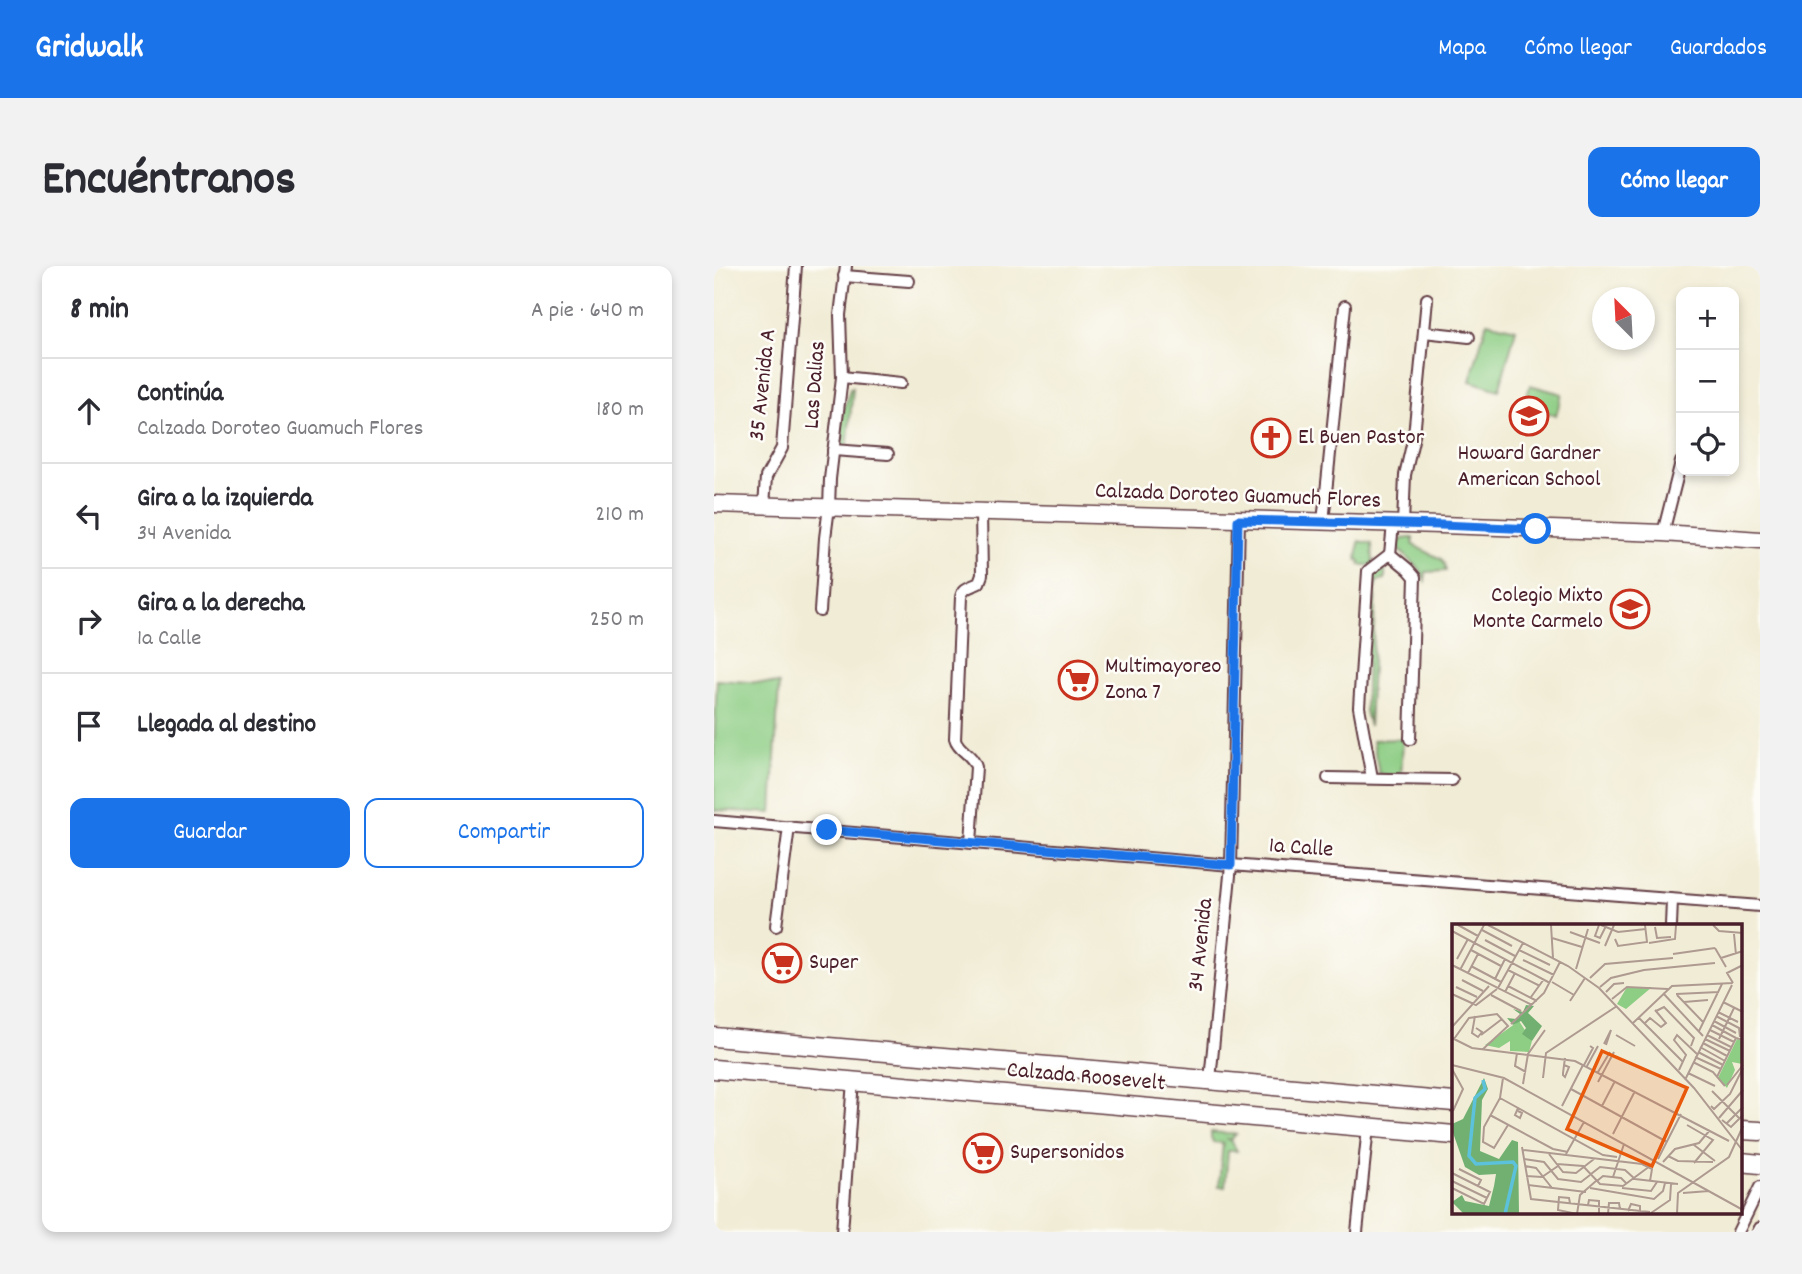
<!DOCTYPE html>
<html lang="es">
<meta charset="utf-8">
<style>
:root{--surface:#fff;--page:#f2f2f3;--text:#2b2b33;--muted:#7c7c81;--line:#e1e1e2;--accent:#1a73e8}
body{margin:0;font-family:Dekko,sans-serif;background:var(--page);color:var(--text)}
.controls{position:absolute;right:21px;top:21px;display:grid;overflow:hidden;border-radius:14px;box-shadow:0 4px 10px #0003}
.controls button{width:63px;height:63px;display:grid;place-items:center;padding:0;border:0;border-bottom:2px solid var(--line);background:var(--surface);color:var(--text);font:35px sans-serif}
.compass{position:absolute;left:878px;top:21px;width:63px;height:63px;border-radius:50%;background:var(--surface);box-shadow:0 4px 10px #0003;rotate:336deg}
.stop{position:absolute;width:21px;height:21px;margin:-16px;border:5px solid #1a73e8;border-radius:50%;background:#fff}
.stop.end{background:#1a73e8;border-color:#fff;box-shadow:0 2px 7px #0008}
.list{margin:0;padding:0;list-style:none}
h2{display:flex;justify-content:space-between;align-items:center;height:91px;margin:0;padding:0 28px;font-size:30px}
h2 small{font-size:23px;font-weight:400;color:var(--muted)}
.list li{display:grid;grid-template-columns:46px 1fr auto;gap:21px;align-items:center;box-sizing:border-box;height:105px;padding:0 28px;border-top:2px solid var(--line)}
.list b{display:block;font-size:26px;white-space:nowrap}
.list p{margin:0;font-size:23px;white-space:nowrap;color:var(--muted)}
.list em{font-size:23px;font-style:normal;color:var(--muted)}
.actions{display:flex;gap:14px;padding:21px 28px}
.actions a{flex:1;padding:16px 0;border:2px solid var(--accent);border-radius:14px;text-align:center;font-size:24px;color:var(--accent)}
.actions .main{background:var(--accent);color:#fff}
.icon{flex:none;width:38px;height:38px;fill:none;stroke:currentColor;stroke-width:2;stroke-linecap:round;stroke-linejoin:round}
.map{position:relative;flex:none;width:1046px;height:966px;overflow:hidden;border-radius:14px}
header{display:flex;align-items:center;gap:42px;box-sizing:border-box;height:98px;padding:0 35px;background:var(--accent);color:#fff}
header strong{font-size:33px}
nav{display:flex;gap:38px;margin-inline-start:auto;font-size:24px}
.intro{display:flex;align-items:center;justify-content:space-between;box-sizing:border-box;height:168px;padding:0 42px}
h1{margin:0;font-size:49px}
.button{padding:18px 32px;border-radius:14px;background:var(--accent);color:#fff;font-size:24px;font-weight:700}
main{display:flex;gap:42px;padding:0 42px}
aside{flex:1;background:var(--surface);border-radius:14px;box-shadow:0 4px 10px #0003}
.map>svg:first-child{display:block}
</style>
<header>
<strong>Gridwalk</strong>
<nav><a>Mapa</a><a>Cómo llegar</a><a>Guardados</a></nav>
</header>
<div class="intro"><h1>Encuéntranos</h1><a class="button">Cómo llegar</a></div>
<main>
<aside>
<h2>8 min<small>A pie · 640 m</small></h2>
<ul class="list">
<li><svg class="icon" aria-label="ahead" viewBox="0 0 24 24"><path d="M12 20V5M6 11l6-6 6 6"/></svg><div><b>Continúa</b><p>Calzada Doroteo Guamuch Flores</p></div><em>180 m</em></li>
<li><svg class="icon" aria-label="left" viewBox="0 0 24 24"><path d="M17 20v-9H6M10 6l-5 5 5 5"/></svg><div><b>Gira a la izquierda</b><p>34 Avenida</p></div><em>210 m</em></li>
<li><svg class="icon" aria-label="right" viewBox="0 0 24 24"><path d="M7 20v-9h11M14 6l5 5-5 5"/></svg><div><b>Gira a la derecha</b><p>1a Calle</p></div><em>250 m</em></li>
<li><svg class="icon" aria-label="arrive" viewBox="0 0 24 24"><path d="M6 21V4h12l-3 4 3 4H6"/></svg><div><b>Llegada al destino</b></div></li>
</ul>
<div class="actions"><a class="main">Guardar</a><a>Compartir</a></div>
</aside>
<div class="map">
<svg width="1046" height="966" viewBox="0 0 1046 966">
<rect width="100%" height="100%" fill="#fdfcf7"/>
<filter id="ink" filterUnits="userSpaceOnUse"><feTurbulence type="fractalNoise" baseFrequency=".0143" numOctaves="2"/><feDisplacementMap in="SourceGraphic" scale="14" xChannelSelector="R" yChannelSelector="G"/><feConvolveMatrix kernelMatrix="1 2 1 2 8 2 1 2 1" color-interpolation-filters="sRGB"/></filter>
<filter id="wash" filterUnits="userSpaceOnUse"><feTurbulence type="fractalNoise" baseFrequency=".00686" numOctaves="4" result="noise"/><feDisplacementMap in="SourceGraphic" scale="28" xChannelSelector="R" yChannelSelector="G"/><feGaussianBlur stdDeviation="1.57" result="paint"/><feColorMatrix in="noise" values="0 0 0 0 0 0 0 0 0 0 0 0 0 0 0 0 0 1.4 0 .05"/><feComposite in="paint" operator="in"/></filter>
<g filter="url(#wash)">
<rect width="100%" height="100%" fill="#f1ecd5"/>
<!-- green -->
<g fill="#8dcd84" stroke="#6c7658" stroke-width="2">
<path d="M773,56l29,7 -17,61 -29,-9z"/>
<path d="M816,119l32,9 -6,21 -32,-9z"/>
<path d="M139,122l-6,62c-16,-11 -1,-45 3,-61z"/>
<path d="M690,272h9v7l28,14 3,3 2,9 -20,1 -1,9 -5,-12 -21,-19v-8z"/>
<path d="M645,275l13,3 1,21h-13v-4l-3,-1z"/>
<path d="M666,299l5,4v10l-9,3 -7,144 -4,-15 5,-132z"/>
<path d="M3,414l62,4 -7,129 -58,-3v-62z"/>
<path d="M689,473l-2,38 -22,-3 -6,-34z"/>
<path d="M497,866l25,2 -5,5h-4l5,3 5,9h-9l-3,35h-6l4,-43 -10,-1 -2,-5z"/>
</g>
</g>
<g filter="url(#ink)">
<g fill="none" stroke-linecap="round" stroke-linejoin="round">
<defs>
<g id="minor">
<path d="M130,10l65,5"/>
<path d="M710,66l45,5"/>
<path d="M128,111l59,6"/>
<path d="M119,184l55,4"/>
<path d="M50,240l2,-29 16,-29 14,-182"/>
<path d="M609,256l22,-216"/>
<path d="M689,258l2,-49 9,-39 13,-137"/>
<path d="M949,267l18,-71"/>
<path d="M676,288l18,15 7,8 -5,162"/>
<path d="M676,288l3,-30"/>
<path d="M106,345l5,-73 4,-31 1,-28 12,-102 -2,-62 6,-49"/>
<path d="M614,512l124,2"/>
<path d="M658,512l-13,-71 9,-136 22,-17"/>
<path d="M0,555l517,44 529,41"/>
<path d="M257,577l5,-76c-3,-13 -18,-16 -21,-28l6,-142c2,-10 10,-10 18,-14l3,-8 -1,-63"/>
<path d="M62,660l13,-99"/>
<path d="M957,660l1,-26"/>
<path d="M496,814l21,-215 8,-345"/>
<path d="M128,966l11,-152"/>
<path d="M643,966l11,-105"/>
<path d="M1024,966l22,-45"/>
<path d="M1044,966l2,-4"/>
</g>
<path id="secondary" d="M0,238l727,21 222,8 97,7"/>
<g id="trunk">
<path d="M0,771c247,22 493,42 740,65"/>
<path d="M0,803l740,66"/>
<path d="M1027,864l19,1"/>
<path d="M1027,896l19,2"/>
</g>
</defs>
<!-- minor casing -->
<use href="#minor" stroke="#633e44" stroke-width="14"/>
<!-- secondary casing -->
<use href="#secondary" stroke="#633e44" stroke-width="19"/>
<!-- trunk casing -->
<use href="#trunk" stroke="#633e44" stroke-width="21"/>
<!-- minor -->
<use href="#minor" stroke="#fff" stroke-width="10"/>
<!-- secondary -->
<use href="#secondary" stroke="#fff" stroke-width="16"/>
<!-- trunk -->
<use href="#trunk" stroke="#fff" stroke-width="18"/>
</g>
</g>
<g fill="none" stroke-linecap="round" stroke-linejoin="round" filter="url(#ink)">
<!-- route -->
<path stroke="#1a73e8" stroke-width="9" d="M113,564l404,35 7,-345 203,5 95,4"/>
</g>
<!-- icons -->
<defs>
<symbol id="school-ring" viewBox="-11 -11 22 22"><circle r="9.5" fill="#fdfcf7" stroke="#c8321e" stroke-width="1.5"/><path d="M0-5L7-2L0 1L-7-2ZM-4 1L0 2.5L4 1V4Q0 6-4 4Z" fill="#c8321e"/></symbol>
<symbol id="church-ring" viewBox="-11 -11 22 22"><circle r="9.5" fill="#fdfcf7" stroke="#c8321e" stroke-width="1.5"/><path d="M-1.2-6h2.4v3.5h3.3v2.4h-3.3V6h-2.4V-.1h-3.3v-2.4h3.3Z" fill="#c8321e"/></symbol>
<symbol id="supermarket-ring" viewBox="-11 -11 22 22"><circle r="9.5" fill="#fdfcf7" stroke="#c8321e" stroke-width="1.5"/><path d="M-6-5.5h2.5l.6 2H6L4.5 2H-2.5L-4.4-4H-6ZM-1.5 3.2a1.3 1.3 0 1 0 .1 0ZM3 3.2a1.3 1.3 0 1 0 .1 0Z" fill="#c8321e"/></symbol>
</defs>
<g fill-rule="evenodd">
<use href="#school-ring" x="793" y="128" width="44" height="44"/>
<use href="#church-ring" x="535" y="150" width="44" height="44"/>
<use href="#school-ring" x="894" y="321" width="44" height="44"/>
<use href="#supermarket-ring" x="342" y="392" width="44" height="44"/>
<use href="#supermarket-ring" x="46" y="675" width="44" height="44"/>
<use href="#supermarket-ring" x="247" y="865" width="44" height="44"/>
</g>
<g text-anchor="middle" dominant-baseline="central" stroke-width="5" stroke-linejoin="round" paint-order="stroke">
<!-- street labels -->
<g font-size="23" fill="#4a1f2b" stroke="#fdfcf7">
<text transform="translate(50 119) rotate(-84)">35 Avenida A</text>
<text transform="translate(102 119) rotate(-86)">Las Dalias</text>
<text transform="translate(524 231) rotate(2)">Calzada Doroteo Guamuch Flores</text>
<text transform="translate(587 583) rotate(4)">1a Calle</text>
<text transform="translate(488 679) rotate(-84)">34 Avenida</text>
<text transform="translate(372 812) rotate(5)">Calzada Roosevelt</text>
</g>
<!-- poi labels -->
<g font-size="23" fill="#4a1f2b" stroke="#fdfcf7" text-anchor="start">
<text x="584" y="172">El Buen Pastor</text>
<text x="815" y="188" text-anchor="middle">Howard Gardner<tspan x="815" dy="26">American School</tspan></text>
<text x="889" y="330" text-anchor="end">Colegio Mixto<tspan x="889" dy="26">Monte Carmelo</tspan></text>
<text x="391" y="401">Multimayoreo<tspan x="391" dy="26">Zona 7</tspan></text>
<text x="95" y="697">Super</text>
<text x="296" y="887">Supersonidos</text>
</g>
</g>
<!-- overview -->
<g transform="translate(738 658)">
<rect width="290" height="290" fill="#f1ecd5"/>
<path d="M175,63h25l-26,22 -9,-5zM67,97l13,20 -3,11 -19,-1v-10l-11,7 -14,-3zM285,115l5,2v23l-10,-2 3,8 -8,18 -9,-10z" fill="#8dcd84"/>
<path d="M74,81l8,1 -6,7 14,13 -10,15 -10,-7 4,-6 -5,-7 -8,4 -6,-7 9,1 4,-5 -7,-5 10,3zM32,154l4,11 -6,11 -2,51 19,8 13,-19 6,2 1,72h-55l-12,-12 10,-7 3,6 24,5 5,-20 2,-12 -17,1 -14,-8 -13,-37v-6l11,-5z" fill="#72b072"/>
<path fill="none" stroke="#5cc1da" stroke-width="3.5" d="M31,156l2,9 -10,9 -6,58 7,8 37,-2 3,4 -11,48"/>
<path fill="none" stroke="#ae9a91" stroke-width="2" d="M6,1l20,11M36,1l80,41 31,22 95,100 49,63M99,1l2,33M147,1l-4,11 5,2 6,-12M149,1l17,7 28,-3M261,1l6,6 24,2M203,3l2,11 14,-1M30,6l30,16M0,7l98,52M118,8l30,11M282,10l2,21M100,14l30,9M163,15l3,7 29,-4 -2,-17M33,16l30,16M197,19l26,-4 1,-14M153,22l9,-21M263,24l11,19M19,26l30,16M67,26l31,15M221,30l42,-6M269,34l22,-7M5,35l11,-20M71,36l31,15M0,41l80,40M19,42l30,16M124,45l12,-40M8,46l24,-45M56,46l32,16M16,49l10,-19M138,54l15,-14 68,-6M43,55l10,-20M10,56l21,11M100,58l22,13M281,59l-6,-10 16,-8M56,62l29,15M4,63l21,10M148,63l11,-9 33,-8 71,-7M46,64l25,-45M53,68l10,-19M154,68l8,-8 10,-1M211,69l40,43M0,70l24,11 21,-16M224,70l43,-2M39,71l30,16M225,71l26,27M79,73l13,-18M160,75l15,-12 41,2M118,77l15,-23M232,78l24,-2M271,78l20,10M204,87l8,-4 30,31 -3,8M266,88l20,10M23,92l-3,17 6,4 4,-5 -6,-4M264,92l23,12 1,9M186,93l45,45M262,97l22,12M181,99l39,-37 61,-3M193,99l5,-5 11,9 5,-4 -11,-13M59,100l33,-31 16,-31M260,101l24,13M0,103l37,-41M258,106l24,12M247,107l23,-47M29,111l21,-16M164,111l19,11M255,111l24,12M0,114l20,10 103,13 154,80M2,115l15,-21 28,-4 11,12 -26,24M253,115l25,12M267,115l15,-31M251,119l24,13M152,120l7,-14 -5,15M248,123l25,14M246,128l25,13M65,129l-2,13 11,6M243,133l26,12M241,138l20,10 12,14M0,141l52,13 239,132M112,141l5,2 -4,10 -2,-2v-2l2,-15M132,141l9,-17 -3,-2M135,142l11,-20M0,145l11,20 -10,22M227,146l7,-15 -12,-15 3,-5 20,19M146,148l12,-20M236,149l27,13M265,153l19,-39 7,2M51,154l-3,20 -16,29 -1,15 11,6 14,-23M91,154l3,-25 71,-47M233,156l47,-95M146,158l16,-30M71,160l5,-30 17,-24M275,161l16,-20M119,165l96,53M260,167l27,27M48,174l103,57 14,2M110,182l21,-41M150,182l13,-25M259,182l3,3 16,-15 13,-26M66,187l4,2 -2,5 -5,-3 3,-7M38,191l63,34 15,3M267,194l24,-28M270,196l9,7 12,-12M274,200l17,-17M235,201l26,15 -19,23M161,210l22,-43M242,221l21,16M70,223l9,52 119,13M71,226l119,14 10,5 -2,12M97,230l14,18 13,1 18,-14M114,230l18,-32M216,232l10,5 35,1M72,235l20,3 14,17 23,3 9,-7M206,235l23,-45M211,238l12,-13 24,-6 11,-13M105,240l26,2 17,18 23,2 27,-20M73,242l11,2 16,20M7,245l22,11 -3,6M0,249l38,19 -6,12 -32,-16M139,250l9,-7 25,3 10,9 43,5M74,252l16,1 16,-11M161,253l11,-33M0,257l35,17M145,257l6,-5 18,2 6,6M76,261l58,7M138,264l64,11 9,-8 2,-8M170,264l29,3 6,-9M231,269l26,-2M118,279l-1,-5 -10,-1 -1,13 19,4M136,281l1,-5 10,1v13M176,287l3,-7 9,2v5M199,289l19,-13 1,-16M125,290l3,-19 16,-14M156,290l1,-11h10l1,6M225,290l1,-21 51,-36 14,-31"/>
<path fill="#e8590c" fill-opacity="0.15" stroke="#e8590c" stroke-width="3.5" d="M150,127l85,37 -35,78 -85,-37z"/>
<rect width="290" height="290" fill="none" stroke="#4a1f2b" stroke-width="3.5"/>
</g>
</svg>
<div class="controls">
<button>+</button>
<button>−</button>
<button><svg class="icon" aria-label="locate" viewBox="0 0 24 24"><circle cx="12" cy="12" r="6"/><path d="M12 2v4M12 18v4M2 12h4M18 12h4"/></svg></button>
</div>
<svg class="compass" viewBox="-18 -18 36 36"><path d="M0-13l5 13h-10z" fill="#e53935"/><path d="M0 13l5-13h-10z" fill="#7c7c81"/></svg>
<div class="stop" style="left:822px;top:263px"></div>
<div class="stop end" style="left:113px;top:564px"></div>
</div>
</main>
